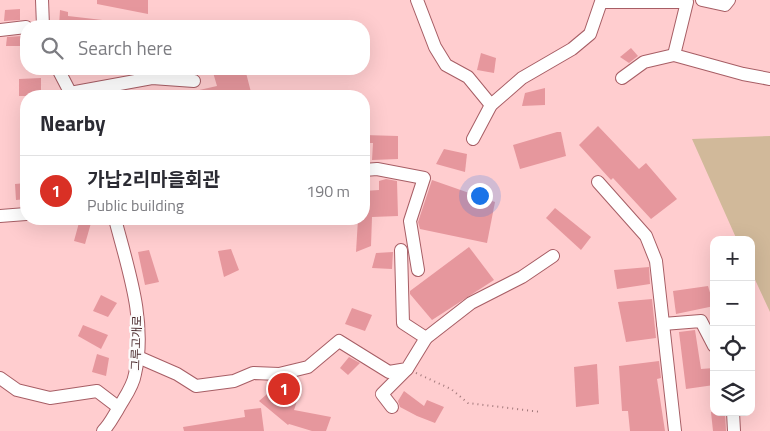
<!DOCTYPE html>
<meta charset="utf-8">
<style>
:root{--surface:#fff;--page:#f2f2f3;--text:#2b2b33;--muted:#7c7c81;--line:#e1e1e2;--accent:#d93025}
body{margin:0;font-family:"Titillium Web","Noto Sans KR",sans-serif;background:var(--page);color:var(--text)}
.controls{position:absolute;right:15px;bottom:15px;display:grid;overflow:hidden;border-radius:10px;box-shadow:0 5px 20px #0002}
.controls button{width:45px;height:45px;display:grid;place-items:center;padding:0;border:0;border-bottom:1px solid var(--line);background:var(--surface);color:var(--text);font:25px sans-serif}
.you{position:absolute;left:479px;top:195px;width:18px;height:18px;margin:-12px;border:4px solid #fff;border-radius:50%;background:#1a73e8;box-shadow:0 0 0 8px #1a73e833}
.badge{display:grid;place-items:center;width:32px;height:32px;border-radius:50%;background:var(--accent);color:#fff;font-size:16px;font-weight:700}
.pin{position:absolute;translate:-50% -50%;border:2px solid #fff;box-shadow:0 1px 5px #0006}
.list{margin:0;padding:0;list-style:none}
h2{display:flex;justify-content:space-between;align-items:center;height:65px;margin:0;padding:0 20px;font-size:21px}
h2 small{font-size:16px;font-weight:400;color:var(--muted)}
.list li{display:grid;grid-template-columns:32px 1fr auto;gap:15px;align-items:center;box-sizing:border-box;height:70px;padding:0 20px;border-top:1px solid var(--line)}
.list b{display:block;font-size:19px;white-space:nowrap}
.list p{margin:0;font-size:16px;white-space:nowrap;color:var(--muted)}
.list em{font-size:16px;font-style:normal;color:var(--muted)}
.icon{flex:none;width:28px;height:28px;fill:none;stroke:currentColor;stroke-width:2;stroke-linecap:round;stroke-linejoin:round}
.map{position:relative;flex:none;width:770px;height:431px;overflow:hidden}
.search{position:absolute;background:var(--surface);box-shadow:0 5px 20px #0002;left:20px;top:20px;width:350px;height:55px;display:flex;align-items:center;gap:12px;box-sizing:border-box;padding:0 18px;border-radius:20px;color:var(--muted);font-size:19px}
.panel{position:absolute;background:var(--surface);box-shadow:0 5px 20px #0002;left:20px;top:90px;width:350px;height:135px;border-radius:20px}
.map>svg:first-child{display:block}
</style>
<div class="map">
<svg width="770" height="431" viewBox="0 0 770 431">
<rect width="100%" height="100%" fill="#ffcdcf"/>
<!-- green -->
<path fill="#d1b99a" d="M770,136v176l-19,-41v-31h-14l-45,-101z"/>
<!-- building -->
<g fill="#e6979d">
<path d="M97,0h51v14l-51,-10z"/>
<path d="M20,9v11l-16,1 1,-11z"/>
<path d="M60,10l8,2v4l43,5v5h-52z"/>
<path d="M22,36v10h-16l1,-9z"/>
<path d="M631,48l7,8 -9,7 -9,-6z"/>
<path d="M481,53l15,5 -2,15 -17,-3z"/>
<path d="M212,69h33l7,27h-66v-3l31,-7z"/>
<path d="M41,78v16h-6l1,2h-17v-17z"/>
<path d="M545,88v17l-23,1 3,-13z"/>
<path d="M598,126l41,43 7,-6 31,36 -26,20 -38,-41 -2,2 -32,-35z"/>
<path d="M557,132h4l5,24 -46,13 -7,-24z"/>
<path d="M364,135l34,1v23l-26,1 1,-17h-9z"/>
<path d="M444,149l23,5 -2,18 -29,-8z"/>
<path d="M386,179l11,2 1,35 -26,1 -1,29 -15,6 2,-33h6v-28l15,-1v-9z"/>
<path d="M432,180l63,22 -8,41 -67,-14 -2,-7z"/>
<path d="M26,183v16l-10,1 -1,-16z"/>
<path d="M555,208l36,29 -10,13 -35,-32z"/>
<path d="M80,219h10l1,4 -6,21 -11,-3z"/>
<path d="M469,247l25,33 -62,40 -22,-26v-3z"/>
<path d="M231,249l8,21 -15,7 -6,-26z"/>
<path d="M149,250l10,32 -14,3 -7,-33z"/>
<path d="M393,252l-1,17 -20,-1 4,-15z"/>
<path d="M649,267l1,17 -33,5 -3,-19z"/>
<path d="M708,286l6,20 -38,8 -3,-23z"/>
<path d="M101,295l16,8 -9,14 -15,-6z"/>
<path d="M652,299l4,39 -30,4 -8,-40z"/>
<path d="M352,308l20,7 -7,16 -20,-7z"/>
<path d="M83,325l25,10 -7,14 -23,-13z"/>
<path d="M695,330l6,39 13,-1v17l-28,4 -7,-57z"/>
<path d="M97,354l12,4 -3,18 -14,-4z"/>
<path d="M349,357l11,6 -12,12 -8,-7z"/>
<path d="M659,361l2,17 -4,1 8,52h-35l-2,-20h-6l-3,-45z"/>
<path d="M597,364l2,40 -23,3 -2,-40z"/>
<path d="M283,381l17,11 -6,18 37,7 -5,14h-14l-23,-7 -1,1 -29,-24 14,-12 -6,-3 4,-4z"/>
<path d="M404,391l20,15 3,-6 17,7 -9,16 -18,-7 -17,-9 -2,-6z"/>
<path d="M261,408l3,23h-80l-1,-4 62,-10 -1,-7z"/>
<path d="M711,412h14l1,19h-13z"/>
</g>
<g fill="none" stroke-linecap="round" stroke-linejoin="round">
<defs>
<g id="minor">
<path d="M42,0l1,26"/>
<path d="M417,0l18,47 11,18 22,12 23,28"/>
<path d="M702,0l23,5 4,-5"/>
<path d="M0,30l26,-3"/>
<path d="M58,69l14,27"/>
<path d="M622,78l22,-16 30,-7"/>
<path d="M70,93l82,-15 42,3"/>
<path d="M473,139l18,-34 31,-27 50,-29 18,-15 11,-32h86l-13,53 69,19 27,5"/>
<path d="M364,170l13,-1 47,9 -14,43 8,49"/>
<path d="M598,182l48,54 10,25 19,170"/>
<path d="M0,216l26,-2"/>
<path d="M663,324l38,-3 13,25"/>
<path d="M426,338l45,-35 51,-26 31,-21"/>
<path d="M138,357l39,17 19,12 38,-5 19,-8 26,1 29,-7 31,-26 50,31 18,-3 19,-31 -23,-15 -2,-73"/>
<path d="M0,378l17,12 33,8 47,-7 21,16"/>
<path d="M392,407l-10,-13 25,-25"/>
<path d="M733,412l1,19"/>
<path d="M103,431c7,-7 10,-14 15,-22 6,-11 15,-22 17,-35 12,-52 -7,-105 -20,-155"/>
</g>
</defs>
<!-- minor casing -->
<use href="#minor" stroke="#a75e65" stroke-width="14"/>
<!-- path -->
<path stroke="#a2797b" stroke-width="2" stroke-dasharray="1 4" stroke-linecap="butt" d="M416,373l35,16 17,14 73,9"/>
<!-- minor -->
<use href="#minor" stroke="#fff" stroke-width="12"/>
</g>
<g text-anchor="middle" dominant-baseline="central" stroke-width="4.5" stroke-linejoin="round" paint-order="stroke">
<!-- street labels -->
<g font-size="12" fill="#48282b" stroke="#fcfcfc">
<text transform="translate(136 343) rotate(-88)">그루고개로</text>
</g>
</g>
</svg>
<div class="controls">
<button>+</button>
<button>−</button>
<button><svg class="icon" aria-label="locate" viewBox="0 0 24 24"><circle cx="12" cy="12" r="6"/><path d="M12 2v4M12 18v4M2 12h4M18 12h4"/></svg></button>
<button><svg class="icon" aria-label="layers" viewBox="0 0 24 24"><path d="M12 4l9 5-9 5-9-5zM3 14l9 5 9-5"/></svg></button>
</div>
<div class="you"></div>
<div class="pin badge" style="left:284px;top:389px">1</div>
<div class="search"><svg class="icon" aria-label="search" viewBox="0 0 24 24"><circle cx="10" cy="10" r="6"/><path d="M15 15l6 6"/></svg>Search here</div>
<section class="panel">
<h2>Nearby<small></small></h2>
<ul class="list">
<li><span class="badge">1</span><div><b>가납2리마을회관</b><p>Public building</p></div><em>190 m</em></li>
</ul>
</section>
</div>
